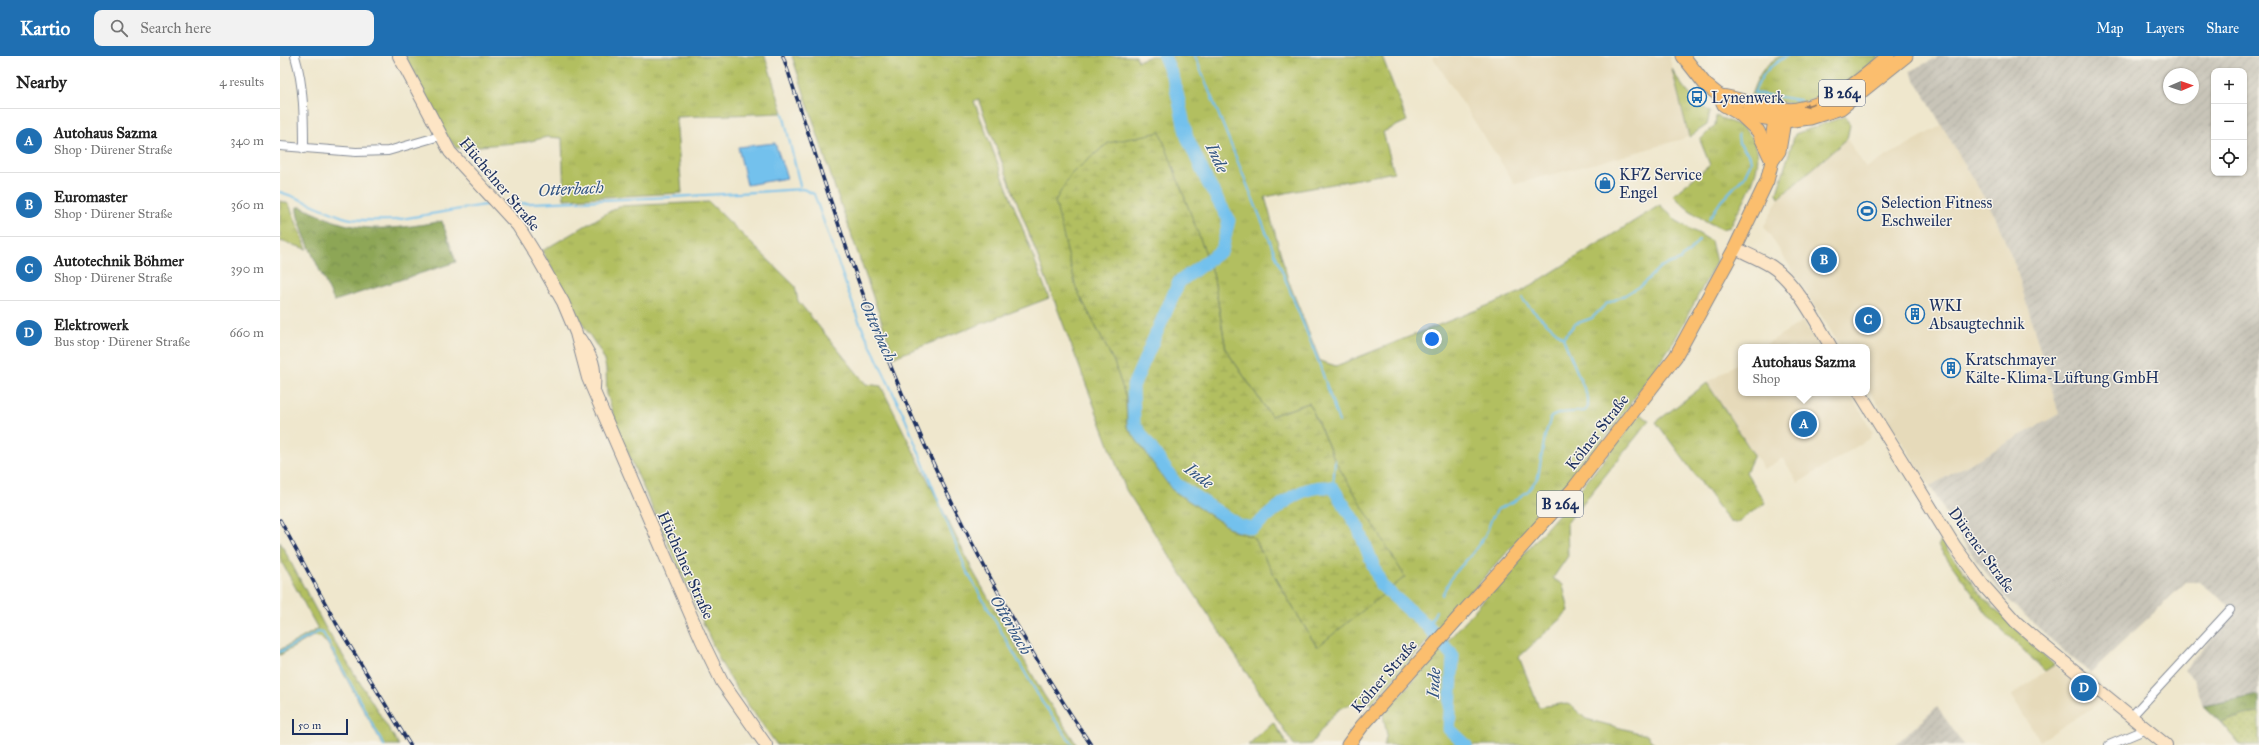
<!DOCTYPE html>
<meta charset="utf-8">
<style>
:root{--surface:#fff;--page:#f2f2f2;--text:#222;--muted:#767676;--line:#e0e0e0;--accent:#1f6fb2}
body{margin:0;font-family:"IM FELL Great Primer",serif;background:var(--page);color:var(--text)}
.controls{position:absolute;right:12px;top:12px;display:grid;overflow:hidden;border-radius:8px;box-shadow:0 1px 3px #0004}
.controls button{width:36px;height:36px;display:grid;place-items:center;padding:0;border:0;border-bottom:1px solid var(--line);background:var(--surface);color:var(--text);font:20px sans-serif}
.compass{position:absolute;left:1883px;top:12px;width:36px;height:36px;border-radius:50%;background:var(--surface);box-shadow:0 1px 3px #0004;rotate:88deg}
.scale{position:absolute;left:12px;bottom:10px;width:56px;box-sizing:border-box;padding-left:4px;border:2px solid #1b2f5e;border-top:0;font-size:11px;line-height:14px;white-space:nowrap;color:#1b2f5e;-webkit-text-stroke:3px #f7f3e8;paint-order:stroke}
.you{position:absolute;left:1152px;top:283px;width:14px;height:14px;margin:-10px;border:3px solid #fff;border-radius:50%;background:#1a73e8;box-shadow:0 0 0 6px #1a73e833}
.badge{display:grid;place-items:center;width:26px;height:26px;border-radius:50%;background:var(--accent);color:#fff;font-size:13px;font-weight:700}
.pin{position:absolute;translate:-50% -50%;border:2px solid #fff;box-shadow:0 1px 4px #0006}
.popup{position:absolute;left:1458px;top:288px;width:132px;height:52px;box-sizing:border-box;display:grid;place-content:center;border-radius:8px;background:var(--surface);filter:drop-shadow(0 1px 3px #0005);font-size:13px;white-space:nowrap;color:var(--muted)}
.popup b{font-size:15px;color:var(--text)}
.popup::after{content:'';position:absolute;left:50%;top:100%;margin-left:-8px;border:8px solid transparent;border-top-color:var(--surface)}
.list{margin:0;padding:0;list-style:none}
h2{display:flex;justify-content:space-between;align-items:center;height:52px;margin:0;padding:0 16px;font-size:17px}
h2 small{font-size:13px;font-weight:400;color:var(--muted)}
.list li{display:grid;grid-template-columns:26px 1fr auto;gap:12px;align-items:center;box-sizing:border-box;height:64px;padding:0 16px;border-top:1px solid var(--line)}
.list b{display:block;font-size:15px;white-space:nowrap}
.list p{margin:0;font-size:13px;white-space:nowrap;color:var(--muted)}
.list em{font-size:13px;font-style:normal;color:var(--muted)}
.icon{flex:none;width:22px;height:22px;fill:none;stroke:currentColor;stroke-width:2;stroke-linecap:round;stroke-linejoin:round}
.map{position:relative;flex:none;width:1979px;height:689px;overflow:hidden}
header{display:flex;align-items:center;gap:24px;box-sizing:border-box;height:56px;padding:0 20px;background:var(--accent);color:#fff}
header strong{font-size:19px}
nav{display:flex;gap:22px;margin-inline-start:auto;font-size:14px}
.search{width:280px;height:36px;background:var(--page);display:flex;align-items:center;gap:10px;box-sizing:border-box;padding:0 14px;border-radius:8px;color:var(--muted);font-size:15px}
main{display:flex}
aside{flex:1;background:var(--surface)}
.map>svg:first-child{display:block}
</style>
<header>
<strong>Kartio</strong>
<div class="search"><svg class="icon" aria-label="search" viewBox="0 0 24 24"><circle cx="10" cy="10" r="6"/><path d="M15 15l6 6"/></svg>Search here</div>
<nav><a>Map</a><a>Layers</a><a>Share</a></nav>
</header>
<main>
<aside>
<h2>Nearby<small>4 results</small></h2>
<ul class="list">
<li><span class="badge">A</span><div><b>Autohaus Sazma</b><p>Shop · Dürener Straße</p></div><em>340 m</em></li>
<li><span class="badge">B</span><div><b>Euromaster</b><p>Shop · Dürener Straße</p></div><em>360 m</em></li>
<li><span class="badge">C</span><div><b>Autotechnik Böhmer</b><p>Shop · Dürener Straße</p></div><em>390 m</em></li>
<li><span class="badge">D</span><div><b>Elektrowerk</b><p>Bus stop · Dürener Straße</p></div><em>660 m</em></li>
</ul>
</aside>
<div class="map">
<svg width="1979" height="689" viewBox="0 0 1979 689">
<defs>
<pattern id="industrial-furrows" width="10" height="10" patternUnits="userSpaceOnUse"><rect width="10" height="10" fill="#c8c4b8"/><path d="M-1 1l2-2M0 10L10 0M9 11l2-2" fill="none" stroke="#aba9a1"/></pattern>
<pattern id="grass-tufts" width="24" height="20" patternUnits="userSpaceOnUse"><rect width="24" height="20" fill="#b2bf61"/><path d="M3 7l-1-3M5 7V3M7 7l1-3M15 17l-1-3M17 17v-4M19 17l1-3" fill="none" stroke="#98a457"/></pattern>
<pattern id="forest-crowns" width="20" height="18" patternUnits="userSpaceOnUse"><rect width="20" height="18" fill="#8da657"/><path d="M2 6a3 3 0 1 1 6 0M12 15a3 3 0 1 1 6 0" fill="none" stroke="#72884b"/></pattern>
<pattern id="wetland-marsh" width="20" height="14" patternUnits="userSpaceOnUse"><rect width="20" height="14" fill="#b2bf61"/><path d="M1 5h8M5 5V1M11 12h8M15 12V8" fill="none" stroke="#98a457"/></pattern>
<pattern id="garden-dots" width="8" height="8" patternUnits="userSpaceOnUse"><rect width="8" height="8" fill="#b2bf61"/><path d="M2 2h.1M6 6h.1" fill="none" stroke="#98a457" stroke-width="1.8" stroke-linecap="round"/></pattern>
</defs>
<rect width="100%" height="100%" fill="#f7f3e8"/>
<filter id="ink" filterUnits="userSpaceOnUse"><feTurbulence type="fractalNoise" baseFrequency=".025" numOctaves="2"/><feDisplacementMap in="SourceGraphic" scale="8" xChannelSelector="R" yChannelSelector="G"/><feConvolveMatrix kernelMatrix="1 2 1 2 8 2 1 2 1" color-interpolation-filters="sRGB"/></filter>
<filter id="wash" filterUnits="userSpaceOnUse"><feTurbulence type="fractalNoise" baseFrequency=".012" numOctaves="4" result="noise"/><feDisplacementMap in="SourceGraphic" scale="16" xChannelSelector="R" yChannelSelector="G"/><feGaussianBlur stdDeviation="0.9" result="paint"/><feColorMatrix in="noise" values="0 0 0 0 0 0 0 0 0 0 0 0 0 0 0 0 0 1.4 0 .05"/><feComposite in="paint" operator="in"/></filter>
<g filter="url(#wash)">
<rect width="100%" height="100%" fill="#efe7cd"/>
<!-- built -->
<g fill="#e6daba">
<path d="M1152,0h237l20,81 -62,18 -112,29z"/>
<path d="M1662,69l53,91 21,52 43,146 -129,72 -63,-99v-40h-26l-77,-121 15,-28 68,-59 19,29z"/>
<path d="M1523,265l17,26h-58l36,-23z"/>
<path d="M1461,305v32h108l24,39 -3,6 -72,45 -15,-25 -19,11 -57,-86z"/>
<path d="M1774,609l47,37 -61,39 -29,-45z"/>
</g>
<!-- industrial -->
<g fill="url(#industrial-furrows)" fill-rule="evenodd">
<path d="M1660,0h319v639l-56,11 -8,-25 -11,-11 50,-56 -2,-6 -32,-26h-14l-96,91 -34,-29 -53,-49 -40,-53 -33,-56 129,-72 -43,-146 -21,-52 -85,-145zM1934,15h30v102h-30zM1889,18h24v24h-24z"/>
<path d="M1657,651l27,38h-68v-1z"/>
</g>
<!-- grass -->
<g fill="url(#grass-tufts)" stroke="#667760" fill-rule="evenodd">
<path d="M125,0h360l18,57 -107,4 6,76 -118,6 -2,-61 -15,-1 -20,5 -71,6 -9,-12z"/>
<path d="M512,0h344l2,5 13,-5h231l25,65 -24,11 11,40 -129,25 23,83 32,81 16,5 183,-73 141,-88 17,16 34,20 5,21 -43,81 -64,91 -41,50 -196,219c-37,-2 -40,14 -61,41l-17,1 -168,-255 -148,-391 -4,2 75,197 -155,59 -60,-172zM915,172l18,45 13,77 45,66 38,-13 26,58 -18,186 -28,-46 -36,-64 -19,-6 -107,-104 -1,-29 -12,-36 -38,-74z"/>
<path d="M1501,0h99c-25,21 -53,45 -87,47 -14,1 -29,-5 -42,-7 5,-17 13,-33 30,-40z"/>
<path d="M1392,13c10,19 21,30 38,43l-3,13 -18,12z"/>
<path d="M1436,60c9,4 23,8 30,15 29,26 -3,69 -16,96l-8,2c-20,-9 -34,-18 -49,-34l37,-30 -10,-25 15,-15z"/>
<path d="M1566,60l4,9 -3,14 -68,59 -2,-5 18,-59z"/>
<path d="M0,145l9,3 18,45 -27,-8z"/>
<path d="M429,146l86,84 3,15 68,83 15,2 93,187 70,122 33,50h-300l-39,-54 -17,-28 -101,-228 -13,-41 -1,-26 -4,-14 -17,-26 -43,-77 77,-45z"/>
<path d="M1427,327l47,72 -8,17 19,31 -29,20 -6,-1 -74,-100z"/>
<path d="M1361,358l8,7 -82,102 1,33 -15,22 10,7 6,26 -50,46 20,50 29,-4 18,16 61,16 8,10h-272l4,-10 -4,-20 195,-223z"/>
<path d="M1661,485l39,53 74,71 -9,6 -54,-52 -53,-73z"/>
<path d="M0,486l45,85 74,118h-16l-56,-102 -8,-6 -6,-1 -33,19v-5l38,-21 -38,-70z"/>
<path d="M993,666l15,23h-40z"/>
</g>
<!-- forest -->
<g fill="url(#forest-crowns)" stroke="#546a5a">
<path d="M17,151h4c14,6 28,13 43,17 31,8 67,3 98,-3l14,41 -122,39c-7,-16 -40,-81 -37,-94z"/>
<path d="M1979,639v18l-14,2 -24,8 -18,-17z"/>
</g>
<!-- wetland -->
<path fill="url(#wetland-marsh)" stroke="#667760" d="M880,76l53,141 13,77 45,66 38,-13 26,58 70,116 -88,70 -28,-46 -36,-64 -19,-6 -62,-41 -45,-63 -1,-29 -12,-36 -38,-74 -21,-87 16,-27 37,-31z"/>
<!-- garden -->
<path fill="url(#garden-dots)" stroke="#667760" d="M1979,657v32h-19l-19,-22 24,-8z"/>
<!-- water -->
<path fill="#73c1ed" stroke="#4778a6" d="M495,87l12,35 -40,7 -9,-38z"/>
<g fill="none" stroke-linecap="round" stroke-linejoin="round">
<!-- stream -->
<g stroke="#73c1ed" stroke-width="2">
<path d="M915,0l123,304 21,62"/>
<path d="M1507,0c-19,10 -25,18 -33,37l46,7"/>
<path d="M503,57l17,73"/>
<path d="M0,136c22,7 42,17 63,25 15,5 36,3 52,3l96,-16"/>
<path d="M229,148l164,-7 130,-8 11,5 44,125 47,99 62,154 75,130 31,43"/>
<path d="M1429,163l12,-18 23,-24 7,-15 -1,-6 -11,-13 -1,-8"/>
<path d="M1242,242c10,15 28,27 41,40"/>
<path d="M1053,432l2,-28"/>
<path d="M1162,539l10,-19 19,-21 14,-19 7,-18 6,-9 15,-7 15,-11 10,-14 7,-41 6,-19 9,-4 25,-2 3,-4v-9l-25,-60 12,-14 17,-6 14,-14 19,-9 18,-11 17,-17 20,-7 11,-10 8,-10"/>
<path d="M1148,571l8,-16"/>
<path d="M0,596l38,-20 5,1 61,112"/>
</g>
<!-- river -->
<path stroke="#73c1ed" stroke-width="13" d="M884,0l10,24 13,57 20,44 22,39 -7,30 -43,32 -46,104 1,38 42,60 62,41 15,3c23,-18 48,-47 80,-40l25,39 23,58 47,42 25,29 -4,73 17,16"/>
</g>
</g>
<g filter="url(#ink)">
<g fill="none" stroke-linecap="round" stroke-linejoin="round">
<defs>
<g id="street">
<path d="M15,0c9,30 9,62 9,93"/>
<path d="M0,90l76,6 32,-1 52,-15"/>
<path d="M1851,661l99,-107"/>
<path d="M1829,689l38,-16"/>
</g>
<g id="secondary">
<path d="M119,0l51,96 68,74 18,29 27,47 13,31 12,45 114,263 20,41 44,63"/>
<path d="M1455,192c12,6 25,11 36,18 25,16 45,56 60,81"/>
<path d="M300,283c12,19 16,26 14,49"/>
<path d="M1580,337l94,152 29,40 33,37 22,19 128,104"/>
</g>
<g id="primary">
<path d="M1403,0l22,28 15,12 4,9 16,9 45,7 25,-3 31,-10 65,-52"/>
<path d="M1440,40c17,1 34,10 51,13 46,7 85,-24 117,-53"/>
<path d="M1461,59l17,16 14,30"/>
<path d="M1492,99l-1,-9 5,-33"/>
<path d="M1068,689l14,-19 212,-238 102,-132 59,-108 32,-67 5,-20 7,-10 7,-42"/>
</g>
</defs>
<!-- street casing -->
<use href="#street" stroke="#858b96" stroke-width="10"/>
<!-- secondary casing -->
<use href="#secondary" stroke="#858b96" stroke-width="14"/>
<!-- primary casing -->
<use href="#primary" stroke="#858b96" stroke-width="15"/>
<!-- street -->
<use href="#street" stroke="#fff" stroke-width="8"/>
<!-- secondary -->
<use href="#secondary" stroke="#fde5c5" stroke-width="12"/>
<!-- primary -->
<use href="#primary" stroke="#fbbe6e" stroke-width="13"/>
<defs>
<g id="rail">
<path d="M503,0c35,106 68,213 110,316 54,130 119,256 198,373"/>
<path d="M0,464l56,103 74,122"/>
</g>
</defs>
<!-- rail casing -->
<use href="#rail" stroke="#1b2f5e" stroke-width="3.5"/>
<!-- rail -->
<use href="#rail" stroke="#f7f3e8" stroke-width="2" stroke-dasharray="6" stroke-linecap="butt"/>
</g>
<!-- one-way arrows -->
<defs><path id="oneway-solid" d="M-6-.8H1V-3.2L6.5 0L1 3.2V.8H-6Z"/></defs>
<use fill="#8b7666" href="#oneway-solid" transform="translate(1529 49) rotate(164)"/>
</g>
<!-- icons -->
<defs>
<symbol id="bus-ring" viewBox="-11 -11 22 22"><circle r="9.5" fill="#f7f3e8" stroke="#1f6fb2" stroke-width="1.5"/><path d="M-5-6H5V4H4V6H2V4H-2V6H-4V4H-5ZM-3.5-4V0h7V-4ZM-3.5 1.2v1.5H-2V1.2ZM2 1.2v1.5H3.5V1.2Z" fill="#1f6fb2"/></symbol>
<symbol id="shop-ring" viewBox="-11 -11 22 22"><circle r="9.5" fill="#f7f3e8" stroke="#1f6fb2" stroke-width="1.5"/><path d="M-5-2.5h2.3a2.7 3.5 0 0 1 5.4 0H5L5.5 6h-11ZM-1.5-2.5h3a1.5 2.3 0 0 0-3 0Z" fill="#1f6fb2"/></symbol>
<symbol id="stadium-ring" viewBox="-11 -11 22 22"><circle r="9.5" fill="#f7f3e8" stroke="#1f6fb2" stroke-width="1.5"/><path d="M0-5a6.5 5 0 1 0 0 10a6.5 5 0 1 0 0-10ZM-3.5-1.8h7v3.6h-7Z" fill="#1f6fb2"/></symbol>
<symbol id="building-ring" viewBox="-11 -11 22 22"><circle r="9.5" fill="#f7f3e8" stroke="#1f6fb2" stroke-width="1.5"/><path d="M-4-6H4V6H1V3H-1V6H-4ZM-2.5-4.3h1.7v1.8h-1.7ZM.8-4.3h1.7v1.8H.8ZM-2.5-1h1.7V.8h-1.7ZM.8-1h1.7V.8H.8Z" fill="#1f6fb2"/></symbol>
</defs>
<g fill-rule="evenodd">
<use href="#bus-ring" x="1406" y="30" width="22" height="22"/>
<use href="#shop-ring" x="1314" y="116" width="22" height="22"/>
<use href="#stadium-ring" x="1576" y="144" width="22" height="22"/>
<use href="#building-ring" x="1624" y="247" width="22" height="22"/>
<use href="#building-ring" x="1660" y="301" width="22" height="22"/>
</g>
<g text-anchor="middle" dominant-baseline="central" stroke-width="3" stroke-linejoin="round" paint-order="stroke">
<!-- shield labels -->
<g fill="#f7f3e8" stroke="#5d6a87" stroke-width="1">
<rect x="1539" y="24" width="46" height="26" rx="3"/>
<rect x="1257" y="435" width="46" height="26" rx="3"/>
</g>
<g font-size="15" font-weight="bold" fill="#1b2f5e">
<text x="1562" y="37">B 264</text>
<text x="1280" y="448">B 264</text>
</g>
<!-- poi labels -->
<g font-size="16" fill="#1b2f5e" stroke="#f7f3e8" text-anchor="start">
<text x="1431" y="41">Lynenwerk</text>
<text x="1339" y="118">KFZ Service<tspan x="1339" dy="18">Engel</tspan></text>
<text x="1601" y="146">Selection Fitness<tspan x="1601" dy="18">Eschweiler</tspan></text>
<text x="1649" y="249">WKI<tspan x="1649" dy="18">Absaugtechnik</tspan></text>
<text x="1685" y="303">Kratschmayer<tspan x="1685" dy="18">Kälte-Klima-Lüftung GmbH</tspan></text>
</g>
<!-- street labels -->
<g font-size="16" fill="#1b2f5e" stroke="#f7f3e8">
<text transform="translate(220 128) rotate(50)">Hüchelner Straße</text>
<text transform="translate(1317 376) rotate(-52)">Kölner Straße</text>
<text transform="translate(1702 494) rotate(54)">Dürener Straße</text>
<text transform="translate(406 509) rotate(66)">Hüchelner Straße</text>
<text transform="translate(1104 620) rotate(-49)">Kölner Straße</text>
</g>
<!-- water labels -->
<g font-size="17" font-style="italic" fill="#315482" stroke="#f7f3e8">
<text transform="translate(937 102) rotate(65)">Inde</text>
<text transform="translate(291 133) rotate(-3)">Otterbach</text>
<text transform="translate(598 275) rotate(66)">Otterbach</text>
<text transform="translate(919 420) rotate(38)">Inde</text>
<text transform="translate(731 569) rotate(60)">Otterbach</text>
<text transform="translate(1154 627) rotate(-87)">Inde</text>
</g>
</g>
</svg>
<div class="controls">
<button>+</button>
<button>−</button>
<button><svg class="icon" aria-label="locate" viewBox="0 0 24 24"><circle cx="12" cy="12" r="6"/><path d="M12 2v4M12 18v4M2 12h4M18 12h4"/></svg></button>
</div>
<svg class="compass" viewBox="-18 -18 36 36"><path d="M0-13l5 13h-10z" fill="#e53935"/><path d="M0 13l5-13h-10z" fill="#767676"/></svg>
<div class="scale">50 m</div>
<div class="you"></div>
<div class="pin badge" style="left:1524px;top:368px">A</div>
<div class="popup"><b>Autohaus Sazma</b>Shop</div>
<div class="pin badge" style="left:1544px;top:204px">B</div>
<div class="pin badge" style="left:1588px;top:264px">C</div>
<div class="pin badge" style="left:1804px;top:632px">D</div>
</div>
</main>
